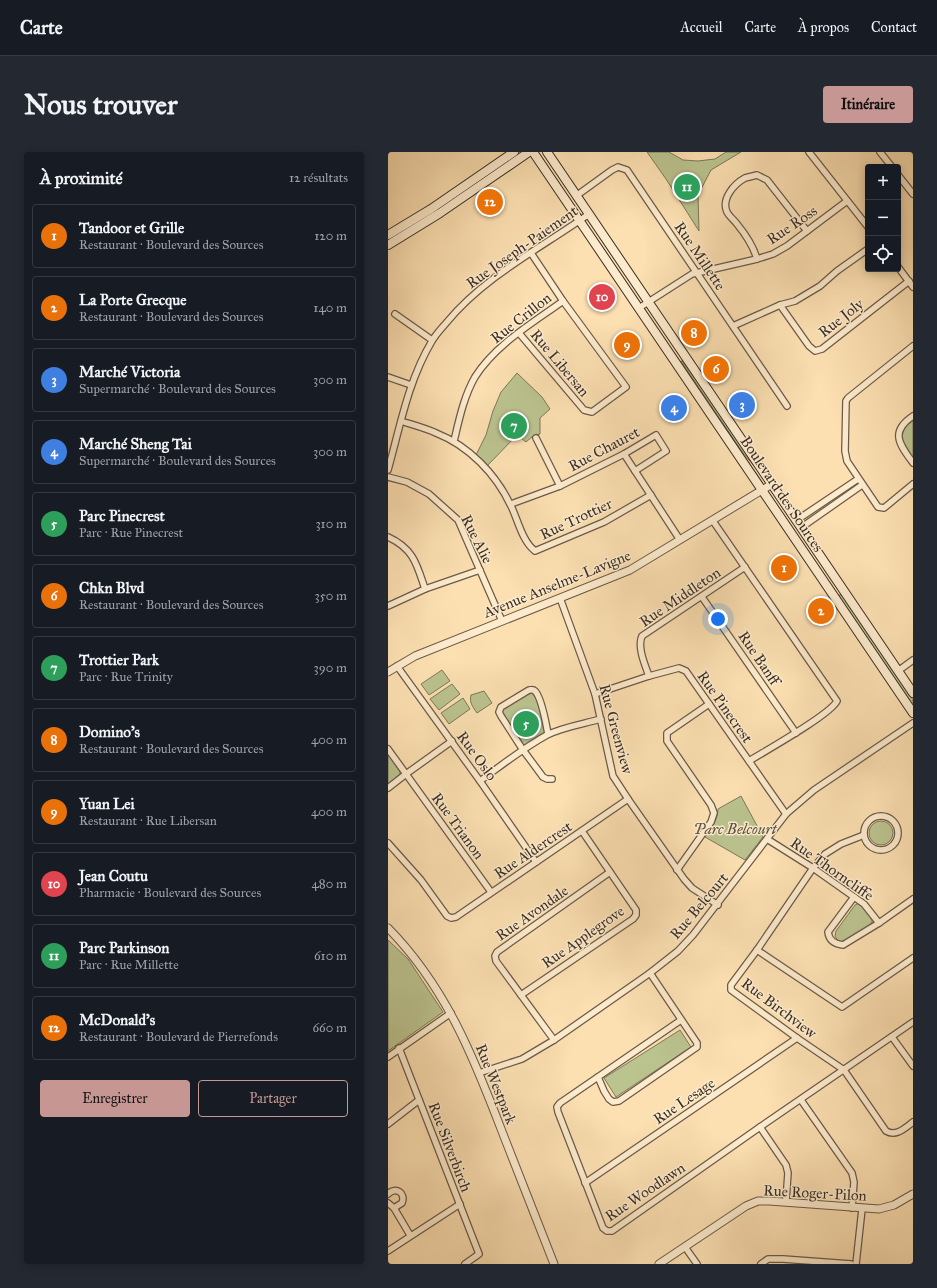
<!DOCTYPE html>
<html lang="fr">
<meta charset="utf-8">
<style>
:root{--surface:#171b24;--page:#242831;--text:#f1f3f6;--muted:#9ea1a6;--line:#363941;--accent:#c59692}
body{margin:0;font-family:"IM FELL Great Primer",serif;background:var(--page);color:var(--text)}
.controls{position:absolute;right:12px;top:12px;display:grid;overflow:hidden;border-radius:4px;box-shadow:0 2px 10px #0003}
.controls button{width:36px;height:36px;display:grid;place-items:center;padding:0;border:0;border-bottom:1px solid var(--line);background:var(--surface);color:var(--text);font:20px sans-serif}
.you{position:absolute;left:330px;top:467px;width:14px;height:14px;margin:-10px;border:3px solid #fff;border-radius:50%;background:#1a73e8;box-shadow:0 0 0 6px #1a73e833}
.badge{display:grid;place-items:center;width:26px;height:26px;border-radius:50%;background:var(--accent);color:#fff;font-size:13px;font-weight:700}
.pin{position:absolute;translate:-50% -50%;border:2px solid #fff;box-shadow:0 1px 4px #0006}
.list{margin:0;padding:0;list-style:none}
h2{display:flex;justify-content:space-between;align-items:center;height:52px;margin:0;padding:0 16px;font-size:17px}
h2 small{font-size:13px;font-weight:400;color:var(--muted)}
.list li{display:grid;grid-template-columns:26px 1fr auto;gap:12px;align-items:center;box-sizing:border-box;height:64px;margin:0 8px 8px;padding:0 8px;border:1px solid var(--line);border-radius:4px}
.list b{display:block;font-size:15px;white-space:nowrap}
.list p{margin:0;font-size:13px;white-space:nowrap;color:var(--muted)}
.list em{font-size:13px;font-style:normal;color:var(--muted)}
.actions{display:flex;gap:8px;padding:12px 16px}
.actions a{flex:1;padding:9px 0;border:1px solid var(--accent);border-radius:4px;text-align:center;font-size:14px;color:var(--accent)}
.actions .main{background:var(--accent);color:#111}
.icon{flex:none;width:22px;height:22px;fill:none;stroke:currentColor;stroke-width:2;stroke-linecap:round;stroke-linejoin:round}
.map{position:relative;flex:none;width:525px;height:1112px;overflow:hidden;border-radius:4px}
header{display:flex;align-items:center;gap:24px;box-sizing:border-box;height:56px;padding:0 20px;background:var(--surface);border-bottom:1px solid var(--line)}
header strong{font-size:19px}
nav{display:flex;gap:22px;margin-inline-start:auto;font-size:14px}
.intro{display:flex;align-items:center;justify-content:space-between;box-sizing:border-box;height:96px;padding:0 24px}
h1{margin:0;font-size:28px}
.button{padding:10px 18px;border-radius:4px;background:var(--accent);color:#111;font-size:14px;font-weight:700}
main{display:flex;gap:24px;padding:0 24px}
aside{flex:1;background:var(--surface);border-radius:4px;box-shadow:0 2px 10px #0003}
.map>svg:first-child{display:block}
</style>
<header>
<strong>Carte</strong>
<nav><a>Accueil</a><a>Carte</a><a>À propos</a><a>Contact</a></nav>
</header>
<div class="intro"><h1>Nous trouver</h1><a class="button">Itinéraire</a></div>
<main>
<aside>
<h2>À proximité<small>12 résultats</small></h2>
<ul class="list">
<li><span class="badge" style="background:#e8710a">1</span><div><b>Tandoor et Grille</b><p>Restaurant · Boulevard des Sources</p></div><em>120 m</em></li>
<li><span class="badge" style="background:#e8710a">2</span><div><b>La Porte Grecque</b><p>Restaurant · Boulevard des Sources</p></div><em>140 m</em></li>
<li><span class="badge" style="background:#3f7fe0">3</span><div><b>Marché Victoria</b><p>Supermarché · Boulevard des Sources</p></div><em>300 m</em></li>
<li><span class="badge" style="background:#3f7fe0">4</span><div><b>Marché Sheng Tai</b><p>Supermarché · Boulevard des Sources</p></div><em>300 m</em></li>
<li><span class="badge" style="background:#2e9e5b">5</span><div><b>Parc Pinecrest</b><p>Parc · Rue Pinecrest</p></div><em>310 m</em></li>
<li><span class="badge" style="background:#e8710a">6</span><div><b>Chkn Blvd</b><p>Restaurant · Boulevard des Sources</p></div><em>350 m</em></li>
<li><span class="badge" style="background:#2e9e5b">7</span><div><b>Trottier Park</b><p>Parc · Rue Trinity</p></div><em>390 m</em></li>
<li><span class="badge" style="background:#e8710a">8</span><div><b>Domino's</b><p>Restaurant · Boulevard des Sources</p></div><em>400 m</em></li>
<li><span class="badge" style="background:#e8710a">9</span><div><b>Yuan Lei</b><p>Restaurant · Rue Libersan</p></div><em>400 m</em></li>
<li><span class="badge" style="background:#e0444e">10</span><div><b>Jean Coutu</b><p>Pharmacie · Boulevard des Sources</p></div><em>480 m</em></li>
<li><span class="badge" style="background:#2e9e5b">11</span><div><b>Parc Parkinson</b><p>Parc · Rue Millette</p></div><em>610 m</em></li>
<li><span class="badge" style="background:#e8710a">12</span><div><b>McDonald's</b><p>Restaurant · Boulevard de Pierrefonds</p></div><em>660 m</em></li>
</ul>
<div class="actions"><a class="main">Enregistrer</a><a>Partager</a></div>
</aside>
<div class="map">
<svg width="525" height="1112" viewBox="0 0 525 1112">
<rect width="100%" height="100%" fill="#fce0b2"/>
<filter id="stains"><feTurbulence type="fractalNoise" baseFrequency=".005" numOctaves="4"/><feColorMatrix values="0 0 0 0 .2 0 0 0 0 .09 0 0 0 0 .02 0 0 0 .5 -.17"/></filter>
<radialGradient id="worn" r=".72"><stop offset=".6" stop-color="#630" stop-opacity="0"/><stop offset="1" stop-color="#630" stop-opacity=".3"/></radialGradient>
<!-- green -->
<g fill="#bbc38f" stroke="#7b785a">
<path d="M259,0h22l14,8 15,1 17,-2 11,-7h15l-30,18 -13,25 1,36 -33,-52z"/>
<path d="M293,209h1l23,31 50,75 -12,-14z"/>
<path d="M129,221l25,24 8,12 -10,9v16l-7,2 -7,6 -9,-7 -30,31 -11,-11 10,-20 7,-24 8,-19z"/>
<path d="M525,263v46l-10,-13 -3,-20z"/>
<path d="M450,443h4l68,100 3,5v6z"/>
<path d="M54,518l8,11 -21,14 -8,-11z"/>
<path d="M64,532l8,10 -21,16 -9,-11z"/>
<path d="M96,539l8,12 -15,10c-4,-6 -8,-10 -6,-18z"/>
<path d="M142,540c10,5 13,29 16,39l-22,15 -22,-34 1,-4z"/>
<path d="M75,546l7,11 -21,15 -8,-11z"/>
<path d="M0,602l12,18v2l-12,10z"/>
<path d="M353,644l22,41 -18,23 -40,-23c6,-9 13,-17 13,-28z"/>
<circle cx="493" cy="681" r="12"/>
<path d="M469,752h4l11,14v5l-25,18c-5,2 -10,0 -12,-5l1,-5 19,-26z"/>
<path d="M0,788l20,19 35,53 -55,39z"/>
<path d="M292,878l11,17 -75,50 -12,-19z"/>
</g>
<g fill="none" stroke-linecap="round" stroke-linejoin="round">
<defs>
<g id="minor">
<path d="M421,0l59,75"/>
<path d="M492,0l12,15"/>
<path d="M510,23l15,19"/>
<path d="M188,44l36,-26 6,-3 9,3 160,236"/>
<path d="M369,107c-4,-14 -11,-24 -20,-35 -3,-4 -8,-8 -10,-12 -6,-13 7,-28 18,-34 4,-1 8,-2 12,-3l10,5 40,51"/>
<path d="M510,115l15,20"/>
<path d="M392,153l29,41 6,5 7,-2 87,-68"/>
<path d="M251,156l53,-34 65,-15 16,-5 14,-8 60,-45"/>
<path d="M7,162l37,26"/>
<path d="M345,174l47,-21 15,-4 25,-15 17,-15 31,-22"/>
<path d="M131,181l65,77 8,2 34,-25 -63,-86 -32,-48"/>
<path d="M525,194l-65,52 -2,3 -1,50 2,10 31,46 6,1 29,-24"/>
<path d="M0,225l23,8"/>
<path d="M525,264c-24,16 -13,29 0,47"/>
<path d="M13,269c12,4 24,7 35,12 33,13 60,41 75,73 7,14 11,35 24,45l69,-29 47,-27"/>
<path d="M148,286l24,48"/>
<path d="M66,289c5,-21 10,-45 21,-64 21,-33 58,-54 88,-76"/>
<path d="M236,302l56,86"/>
<path d="M0,318c12,-43 20,-89 44,-129 4,-7 10,-13 15,-19 38,-46 94,-74 142,-108"/>
<path d="M0,325l19,5 22,12 29,26 44,101"/>
<path d="M123,352l49,-18 64,-32 32,-19 10,16 -31,20"/>
<path d="M409,368l61,-41"/>
<path d="M325,369l124,180c-7,14 -72,50 -88,60"/>
<path d="M414,375l60,-42"/>
<path d="M0,385c26,12 29,28 37,52"/>
<path d="M314,445l94,136"/>
<path d="M172,446l35,96 18,82 15,23 56,80 8,9 26,17"/>
<path d="M0,454l37,-17 55,-19"/>
<path d="M9,514l83,115 56,81"/>
<path d="M510,519l15,-11"/>
<path d="M261,524c-4,-11 -12,-29 -7,-40l103,-69"/>
<path d="M207,542l54,-18 30,-8 7,3 100,143"/>
<path d="M160,582c-2,-10 -6,-36 -13,-43 -2,-2 -3,-1 -6,-1l-28,17 -2,5 2,4 22,34 20,27 4,2h5"/>
<path d="M0,597l103,143"/>
<path d="M92,629c22,-16 43,-33 67,-46 16,-8 36,-11 54,-16"/>
<path d="M0,636l18,-14 46,-33"/>
<circle cx="493" cy="681" r="17"/>
<path d="M476,683l-23,9 -16,10 -12,14 -56,82 -26,35v5l66,48 47,32 42,61c10,6 19,-3 27,-9"/>
<path d="M379,687l46,29 51,36 15,19"/>
<path d="M0,691l33,37 26,36 4,2 5,-1 172,-118"/>
<path d="M289,718l34,-48 3,-9 -3,-8 -44,-64v-8l42,-29"/>
<path d="M466,745l-26,35c1,9 7,12 15,13l36,-22 34,-24"/>
<path d="M369,798l85,57 71,-49"/>
<path d="M133,843l112,-76 3,-4v-5l-54,-79"/>
<path d="M293,868l-121,83 -3,4 1,5 45,116 4,3h5l148,-104 153,-105"/>
<path d="M504,885l21,29"/>
<path d="M166,888l-58,-79 -1,-5 2,-4 113,-80"/>
<path d="M11,896l80,206 -14,10"/>
<path d="M0,905l63,-44"/>
<path d="M91,921l43,-14 32,-19 96,-67 28,-22 15,-16 93,-121 28,-24 99,-67"/>
<path d="M210,925l6,14 5,8 4,3 6,-1 78,-54v-4l-47,-70"/>
<path d="M413,948l51,73 2,9 -2,26"/>
<path d="M0,972l31,-24"/>
<path d="M372,975l26,38 2,8 -2,28"/>
<path d="M197,1031l212,-145"/>
<path d="M0,1042c8,-8 18,-1 14,9l-8,5 -6,-5"/>
<path d="M6,1056l16,27"/>
<path d="M297,1095l12,17"/>
<path d="M0,1099l72,-47"/>
<path d="M373,1112l7,-5h15l68,5"/>
<path d="M468,1112l6,-55"/>
</g>
<g id="tertiary">
<path d="M0,520l27,-16 215,-86 142,-86"/>
<path d="M0,776c58,59 86,130 115,206 17,43 34,87 51,130"/>
<path d="M271,1112l87,-58 12,-5h11l110,8 15,-4 19,-11"/>
</g>
<g id="secondary">
<path d="M145,0l380,561"/>
<path d="M159,0l366,541"/>
<path d="M0,83l43,-26 83,-57"/>
<path d="M0,93l52,-32 89,-61"/>
</g>
</defs>
<!-- minor casing -->
<use href="#minor" stroke="#6b5a48" stroke-width="8"/>
<!-- tertiary casing -->
<use href="#tertiary" stroke="#6b5a48" stroke-width="9"/>
<!-- secondary casing -->
<use href="#secondary" stroke="#3b2e24" stroke-width="10"/>
<!-- minor -->
<use href="#minor" stroke="#fdebcd" stroke-width="5.5"/>
<!-- tertiary -->
<use href="#tertiary" stroke="#fdebcd" stroke-width="7"/>
<!-- secondary -->
<use href="#secondary" stroke="#fdebcd" stroke-width="8"/>
</g>
<g text-anchor="middle" dominant-baseline="central" stroke-width="3" stroke-linejoin="round" paint-order="stroke">
<!-- street labels -->
<g font-size="15" fill="#3b2e24" stroke="#fdebcd">
<text transform="translate(404 73) rotate(-34)">Rue Ross</text>
<text transform="translate(134 95) rotate(-35)">Rue Joseph-Paiement</text>
<text transform="translate(312 104) rotate(56)">Rue Millette</text>
<text transform="translate(133 166) rotate(-38)">Rue Crillon</text>
<text transform="translate(453 166) rotate(-38)">Rue Joly</text>
<text transform="translate(172 211) rotate(50)">Rue Libersan</text>
<text transform="translate(216 297) rotate(-28)">Rue Chauret</text>
<text transform="translate(394 342) rotate(56)">Boulevard des Sources</text>
<text transform="translate(188 367) rotate(-25)">Rue Trottier</text>
<text transform="translate(89 387) rotate(63)">Rue Alie</text>
<text transform="translate(169 432) rotate(-22)">Avenue Anselme-Lavigne</text>
<text transform="translate(292 445) rotate(-34)">Rue Middleton</text>
<text transform="translate(371 506) rotate(56)">Rue Banff</text>
<text transform="translate(337 555) rotate(55)">Rue Pinecrest</text>
<text transform="translate(228 577) rotate(75)">Rue Greenview</text>
<text transform="translate(89 604) rotate(54)">Rue Oslo</text>
<text transform="translate(70 674) rotate(54)">Rue Trianon</text>
<text transform="translate(145 698) rotate(-34)">Rue Aldercrest</text>
<text transform="translate(444 717) rotate(35)">Rue Thorncliffe</text>
<text transform="translate(311 754) rotate(-50)">Rue Belcourt</text>
<text transform="translate(144 761) rotate(-35)">Rue Avondale</text>
<text transform="translate(195 785) rotate(-35)">Rue Applegrove</text>
<text transform="translate(391 856) rotate(37)">Rue Birchview</text>
<text transform="translate(108 932) rotate(68)">Rue Westpark</text>
<text transform="translate(296 949) rotate(-34)">Rue Lesage</text>
<text transform="translate(62 995) rotate(69)">Rue Silverbirch</text>
<text transform="translate(257 1040) rotate(-34)">Rue Woodlawn</text>
<text transform="translate(427 1041) rotate(3)">Rue Roger-Pilon</text>
</g>
<!-- park labels -->
<g font-size="15" font-style="italic" fill="#5b533f" stroke="#fdebcd">
<text x="347" y="677">Parc Belcourt</text>
</g>
</g>
<rect width="100%" height="100%" filter="url(#stains)"/>
<rect width="100%" height="100%" fill="url(#worn)"/>
</svg>
<div class="controls">
<button>+</button>
<button>−</button>
<button><svg class="icon" aria-label="locate" viewBox="0 0 24 24"><circle cx="12" cy="12" r="6"/><path d="M12 2v4M12 18v4M2 12h4M18 12h4"/></svg></button>
</div>
<div class="you"></div>
<div class="pin badge" style="left:396px;top:416px;background:#e8710a">1</div>
<div class="pin badge" style="left:433px;top:459px;background:#e8710a">2</div>
<div class="pin badge" style="left:354px;top:253px;background:#3f7fe0">3</div>
<div class="pin badge" style="left:286px;top:256px;background:#3f7fe0">4</div>
<div class="pin badge" style="left:138px;top:572px;background:#2e9e5b">5</div>
<div class="pin badge" style="left:328px;top:217px;background:#e8710a">6</div>
<div class="pin badge" style="left:126px;top:274px;background:#2e9e5b">7</div>
<div class="pin badge" style="left:306px;top:181px;background:#e8710a">8</div>
<div class="pin badge" style="left:239px;top:193px;background:#e8710a">9</div>
<div class="pin badge" style="left:214px;top:145px;background:#e0444e">10</div>
<div class="pin badge" style="left:299px;top:35px;background:#2e9e5b">11</div>
<div class="pin badge" style="left:102px;top:50px;background:#e8710a">12</div>
</div>
</main>
